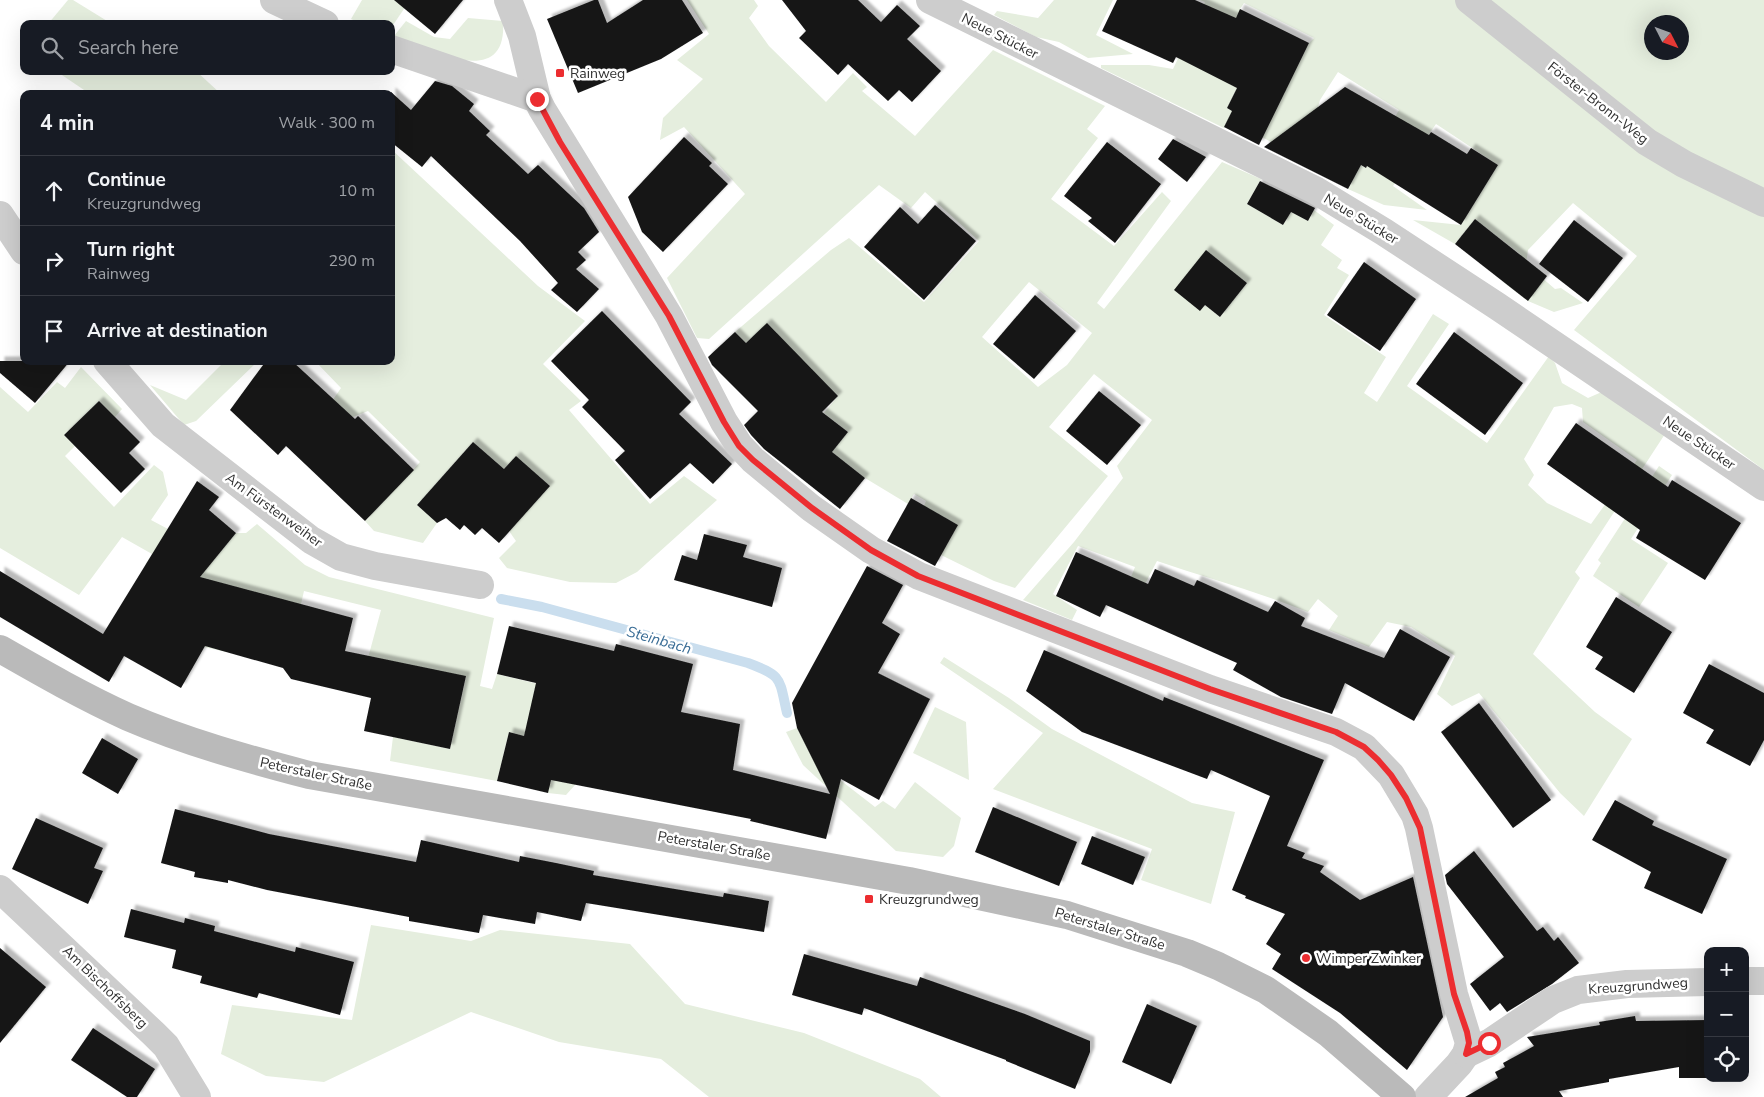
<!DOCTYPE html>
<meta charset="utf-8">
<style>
:root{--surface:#171b24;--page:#242831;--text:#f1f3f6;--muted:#9ea1a6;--line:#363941}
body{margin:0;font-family:"Nunito Sans",sans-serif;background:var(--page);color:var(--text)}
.controls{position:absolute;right:15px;bottom:15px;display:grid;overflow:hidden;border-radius:10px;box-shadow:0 5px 20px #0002}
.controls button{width:45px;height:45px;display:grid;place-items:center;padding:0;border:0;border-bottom:1px solid var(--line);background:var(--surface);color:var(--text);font:25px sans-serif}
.compass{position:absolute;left:1644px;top:15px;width:45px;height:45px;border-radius:50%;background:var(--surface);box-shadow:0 5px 20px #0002;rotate:132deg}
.stop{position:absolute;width:15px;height:15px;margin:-11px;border:4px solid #ec2d30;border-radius:50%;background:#fff}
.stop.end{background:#ec2d30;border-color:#fff;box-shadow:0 1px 5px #0008}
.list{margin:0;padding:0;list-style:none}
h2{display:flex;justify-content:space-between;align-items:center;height:65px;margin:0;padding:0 20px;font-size:21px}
h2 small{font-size:16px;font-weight:400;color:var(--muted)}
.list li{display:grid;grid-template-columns:32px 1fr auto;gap:15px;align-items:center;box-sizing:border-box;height:70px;padding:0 20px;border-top:1px solid var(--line)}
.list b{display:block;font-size:19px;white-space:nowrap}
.list p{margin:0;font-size:16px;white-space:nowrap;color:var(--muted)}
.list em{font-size:16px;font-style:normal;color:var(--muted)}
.icon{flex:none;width:28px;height:28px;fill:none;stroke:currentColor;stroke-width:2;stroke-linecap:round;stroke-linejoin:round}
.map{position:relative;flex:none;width:1764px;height:1097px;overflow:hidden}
.search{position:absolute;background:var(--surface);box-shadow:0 5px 20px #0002;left:20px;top:20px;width:375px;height:55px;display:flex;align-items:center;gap:12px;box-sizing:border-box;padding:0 18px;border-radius:10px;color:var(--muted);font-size:19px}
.panel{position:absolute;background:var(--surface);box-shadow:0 5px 20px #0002;left:20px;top:90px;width:375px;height:275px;border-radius:10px}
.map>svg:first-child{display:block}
</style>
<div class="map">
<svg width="1764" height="1097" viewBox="0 0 1764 1097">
<defs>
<filter id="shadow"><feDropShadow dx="4.5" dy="-4.5" stdDeviation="1" flood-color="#0004"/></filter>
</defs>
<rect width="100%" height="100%" fill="#fff"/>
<!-- green -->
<g fill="#e5eede" fill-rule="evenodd">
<path d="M68,0h5l39,24h-64z"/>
<path d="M362,0h48l-19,28v-4h-29l-11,-5z"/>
<path d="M687,0h67l4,6 -9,12 20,28 57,56 27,-29 14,14 -5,4 53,45 78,-86 112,56 -18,23 11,9 -47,61 63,47 48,-54 9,9 -74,102 7,6 118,-147 39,17 -14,25 36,21 8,-13 17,9 6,-11 20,15 -13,20 21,15 -5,8 12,7 -25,40 62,42 -22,36 13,9 56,-88 16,10 -42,62 80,57 62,-87 6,7 7,20 26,15 16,-7 61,43 -90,138 5,6 -47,76 62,58 37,27 -48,77 -24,-23 -81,-100 -27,13 -15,-12 18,-38 -44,-29 -24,-5 -18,25 -40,-17 9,-14 -20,-17 -10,13c-49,-20 -101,-34 -151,-51l-26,50 -12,-4 16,-40 -57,-21 -25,48 24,16 -5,10 -49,-20 51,-58 49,-64 -6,-12 35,-46 -58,-46 -45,53 59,49 -93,112 -21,-7 -53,-26 17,-30 -34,-19 2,-5 -12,-7 -6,10 -43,-26 -33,-26 16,-20 -24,-19 14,-17 -71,-72 -21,19 -11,-11 96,-82 18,-12 75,64 55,-61 -54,-49 -14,16 -32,-23 -170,154 -12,-1 -30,-60 78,-84 -61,-67 -24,13 3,-22 40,-39 -26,-19 32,-26zM1206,250l41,33 -27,34 -15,-12 -5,6zM1029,282l63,51 -25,32 -29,22 -56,-50zM1572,404l10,4 1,14 54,38 -46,64 -44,-21 -19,-18 6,-10 -10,-16 30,-52z"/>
<path d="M1054,0h59l-17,35 37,19 -45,4 -29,-16 -23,-5 -42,-22 3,-4 41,7z"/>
<path d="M1200,0h564v470l-190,-140 63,-74 -64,-53 -45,47 -2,14 29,25 6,-1 22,15 -29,9 -26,-11 -25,-19 17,-28 -45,-35 -20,25 -42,-24 48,5 37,-60 -62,-41 -43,62 34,24 -43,-5 -36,-16 13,-24 5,3 33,-58 -61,-38 -18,28 -2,7 -32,43 -41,-22 32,-21 32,-64 5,-5 -70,-35 -4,6 -3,79 -10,20 5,3 -8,17 -123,-60v-3h48l24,4 32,-67zM1652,22h30v30h-30z"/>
<path d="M468,18l35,3c5,71 -75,28 -109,15l12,-15 28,16 16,2z"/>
<path d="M56,71h140l25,23h-131z"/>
<path d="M391,149l147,137 47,35 -42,43 38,37 -12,9 81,94 34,-28 33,24 -80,72 -21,11 -46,-1 -63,-14 -8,-10 17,-17 -7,-10 41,-45 -34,-30 -12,13 -31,-27 -56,63 20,18 -14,20 -49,-12 -9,-10 55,-59 -52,-51 -20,8 -18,-15 11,-16 -26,-27h76z"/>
<path d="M225,361h33l-62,60 -12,4 -34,-40 36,15z"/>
<path d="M81,367l41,42 -7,8 -16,-16 -35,34 11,11 -10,10 49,51 40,-42 9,7 5,23 -17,25 17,9 44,33 24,-29h10l11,-9 48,41 24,12 165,41 -14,68 12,3 5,-15 95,23 -17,88 -9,10 -18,-2 -19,-76 -5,19 -15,-4 -12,49 -107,-20 3,-24 57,12 16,-72 -98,-19 13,-48 -77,-19 -3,13 -75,48 -22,-5 -27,-15 21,-36 -53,-31 7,-11 -30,-17 -43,58 -79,-47v-161l28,25 29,-30 8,6z"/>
<path d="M1659,466l13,9 -41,64 37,24 -29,44 -46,-31 8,-13 -3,-3z"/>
<path d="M944,657l65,41 43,31 140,74 43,9 -24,92 -70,-24 11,-31 -159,-60 50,-56 -103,-70z"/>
<path d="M935,707l31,15 3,58 -56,-27z"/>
<path d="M797,728l16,31 62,48 8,-6 12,8 20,-27 46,36 -7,28 -11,11 -47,-6 -93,-86 -17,-33z"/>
<path d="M371,925l100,16 29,-11 130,14 55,60 119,29 116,46 21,18h-232l-48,-38 -102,-17 -88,-30 -147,70 -58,-6 -45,-22 11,-49 120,15z"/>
</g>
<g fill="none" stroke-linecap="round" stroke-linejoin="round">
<!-- stream -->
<path stroke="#cadeee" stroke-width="10" d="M501,599l41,8 206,56c35,13 31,15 39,50"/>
</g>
<!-- building -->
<g fill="#171717" filter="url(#shadow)">
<path d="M394,0h69l-28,34z"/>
<path d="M594,0h4l9,23 36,-23h39l21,33 -42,26 -83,34 -31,-74z"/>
<path d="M782,0h76l23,22 16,-17 23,21 -13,13 34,32 -29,31 -13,-12 -11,11 -40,-37 -10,11 -39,-37 7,-7z"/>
<path d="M1117,0h78l41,18 4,-9 69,34 -50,102 -35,-18 8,-16 -5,-3 10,-20 -61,-31 -3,6 -71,-32z"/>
<path d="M435,81l17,5 22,18 -5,7 21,20 -4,4 42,39 10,-9 46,43 15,24 -21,20 8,8 -10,9 23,20 -22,23 -26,-22 7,-7 -38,-42 -89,-85 -9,11 -31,-25v-50l20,18z"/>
<path d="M1345,87l84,48 2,-3 36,22 4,-6 27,17 -37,60 -94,-59 -1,2 -5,-3 -13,24 -84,-42z"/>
<path d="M684,137l28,26 -3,3 19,18 -65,68 -21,-20 -14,-35z"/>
<path d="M1173,139l33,18 -19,25 -29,-23z"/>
<path d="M1107,142l54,42 -46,59 -27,-22 4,-3 -28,-22z"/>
<path d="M1260,181l55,27 -7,13 -17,-9 -8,13 -36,-21z"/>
<path d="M935,205l41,36 -52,59 -60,-53 36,-40 18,17z"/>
<path d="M1475,219l72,57 -19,25 -73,-57z"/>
<path d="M1574,220l49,38 -35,44 -49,-38z"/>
<path d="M1206,250l41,33 -27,34 -15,-12 -5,6 -26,-21z"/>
<path d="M1364,262l52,37 -36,52 -53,-36z"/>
<path d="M1035,295l41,36 -42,48 -41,-35z"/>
<path d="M602,311l89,91 -12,12 53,50 -19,20 -23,-21 -40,36 -35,-39 10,-9 -43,-44 7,-7 -38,-39z"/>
<path d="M767,323l71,73 -16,16 26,20 -16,20 33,26 -25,31 -76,-60 -13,-14 -7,-10 14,-14 -46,-46 -4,-8 27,-25 11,11z"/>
<path d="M1454,332l69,51 -38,52 -69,-51z"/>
<path d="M0,361h70l-35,42 -35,-30z"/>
<path d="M266,361h26l63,58 3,-3 56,54 -49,51 -79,-75 -8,9 -48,-45z"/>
<path d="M1099,391l42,34 -34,40 -41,-34z"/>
<path d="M99,401l41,41 -11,11 16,16 -24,24 -57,-58z"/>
<path d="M1576,423l92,64 4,-7 69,43 -36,57 -69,-42 4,-8 -93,-66z"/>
<path d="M473,442l31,27 12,-13 34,30 -51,57 -17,-15 -7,7 -11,-10 -4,5 -14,-12 -9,5 -20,-18z"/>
<path d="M197,481l22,16 -10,13 27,23 -36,44 153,41 -8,33 121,25 -16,73 -86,-18 7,-33 -80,-19 -8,-11 -78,-22 -24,42 -57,-32 -15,26 -109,-65v-46l103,63z"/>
<path d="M911,498l47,27 -23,41 -48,-25z"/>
<path d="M704,534l43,11 -4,12 39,11 -10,39 -98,-27 8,-25 15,5z"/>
<path d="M1076,552l72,32 7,-15 39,17 3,-6 71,32 7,-11 30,17 -4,8 83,32 16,-29 50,28 -36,64 -69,-38 -13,31 -51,-17 -48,-27 4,-7 -131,-58 -6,12 -44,-21z"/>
<path d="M867,566l36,19 -21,38 18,11 -22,39 52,26 -51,101 -38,-21 -15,60 -76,-18 1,-2 -200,-39 -3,13 -51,-12 12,-49 15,4 12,-53 -39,-9 12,-48 105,25 2,-7 77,20 -12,48 59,12 -7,46 97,24 -33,-66 -5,-25z"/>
<path d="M1616,597l56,35 -38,61 -39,-24 8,-12 -17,-10z"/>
<path d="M1044,650l119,51 1,-4 160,63 -37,86 18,7 -3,5 22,8 -4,6 40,28 53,-23 30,140 -36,53 -67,-57 -68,-44 9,-15 -15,-10 19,-30 -40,-16 1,-2 -14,-6 38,-94 -59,-26 -4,9 -125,-47 -56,-41z"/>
<path d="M1709,664l55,29v47l-14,26 -44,-23 8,-13 -31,-17z"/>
<path d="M1479,703l72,97 -38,28 -72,-96z"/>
<path d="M102,738l36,21 -20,35 -36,-21z"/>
<path d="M1615,800l39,21 -2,4 75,34 -25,55 -58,-26 7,-16 -59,-32z"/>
<path d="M993,807l84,35 -18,44 -84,-34z"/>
<path d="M175,809l94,25 147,28 5,-22 98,22 1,-6 36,7 38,8 -1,4 64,11 66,11 1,-4 45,8 -5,31 -178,-29 -5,18 -44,-9 -2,12 -52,-9 -4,18 -70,-12v-4l-142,-27 -39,-10v3l-34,-6 1,-5 -34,-9z"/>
<path d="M36,818l67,30 -9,20 9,3 -15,33 -76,-35z"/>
<path d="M1092,836l53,21 -12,28 -52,-21z"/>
<path d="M1474,851l63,80 6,-4 11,14 4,-4 21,26 -27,21 -45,28 -7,-9 -10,8 -20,-27 34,-27 -57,-73 -2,-9z"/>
<path d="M131,909l53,14 1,-5 30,8 -1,5 81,21 1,-5 58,15 -14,53 -81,-22 -2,5 -57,-15 2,-7 -30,-8 4,-18 -52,-13z"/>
<path d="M0,948l46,39 -46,56z"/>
<path d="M804,954l113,32 3,-9 105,37 65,27v11l-15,37 -69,-28v-1l-142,-52 -2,7 -70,-20z"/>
<path d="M1147,1004l50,22 -26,58 -49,-22z"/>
<path d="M1635,1016l1,5 72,-1v58h-29v-11l-70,12v3l-50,9 4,6h-98l33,-19 -3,-6 10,-5 -2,-4 31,-17 -7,-9 73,-12 -1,-3z"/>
<path d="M93,1028l62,41 -18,28h-10l-56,-37z"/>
</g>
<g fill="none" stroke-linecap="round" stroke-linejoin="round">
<!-- street -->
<g stroke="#cdcdcd" stroke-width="28">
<path d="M274,0l51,24"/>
<path d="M508,0l14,36 15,63 5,10 127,207 55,106 15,23 14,15 58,48 60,42 48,26 291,113 126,43 15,8 13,7 27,28 24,40 4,13 35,166 15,49 -3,11 -7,10 -31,33"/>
<path d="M930,0l385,190 69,42 113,74 267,181"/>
<path d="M1469,0l178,142 37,22 80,39"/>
<path d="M391,49l146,50"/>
<path d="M0,215l24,36"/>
<path d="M107,361l56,64 148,115 30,17 34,9 105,19"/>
<path d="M0,889l154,145 12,12 31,51"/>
<path d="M1745,981h19"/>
<path d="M1466,1054l23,-11 64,-43 25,-10 49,-6 81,-2"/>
</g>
<!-- secondary -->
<path stroke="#bababa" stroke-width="28" d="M0,649c42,24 84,48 128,68 58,25 120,42 181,58l600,106 158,34 120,38 31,13 48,24 62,43 74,64"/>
</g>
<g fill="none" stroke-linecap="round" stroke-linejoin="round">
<!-- route -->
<path stroke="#ec2d30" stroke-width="6" d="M537,99l23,43 109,174 55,106 15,24 14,14 59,48 59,42 47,26 292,113 126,43 28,15 14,13 13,15 15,23 14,30 34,166 13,38 2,11 -3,11 23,-11"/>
</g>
<!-- markers -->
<g fill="#ec2d30" stroke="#fff" stroke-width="2">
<rect x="555" y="68" width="10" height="10" rx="2.5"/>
<rect x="864" y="894" width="10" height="10" rx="2.5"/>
<circle cx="1306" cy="958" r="5"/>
</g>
<g text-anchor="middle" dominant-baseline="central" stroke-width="5" stroke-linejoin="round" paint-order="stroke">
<!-- street labels -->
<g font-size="14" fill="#303030" stroke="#fff">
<text transform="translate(1000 36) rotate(27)">Neue Stücker</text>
<text transform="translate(1598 103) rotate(38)">Förster-Bronn-Weg</text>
<text transform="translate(1361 219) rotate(31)">Neue Stücker</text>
<text transform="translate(1699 443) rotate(34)">Neue Stücker</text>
<text transform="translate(274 510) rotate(36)">Am Fürstenweiher</text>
<text transform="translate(316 774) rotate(12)">Peterstaler Straße</text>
<text transform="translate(714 846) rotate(10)">Peterstaler Straße</text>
<text transform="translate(1110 929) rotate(17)">Peterstaler Straße</text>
<text transform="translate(1638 986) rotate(-4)">Kreuzgrundweg</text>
<text transform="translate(105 987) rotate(44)">Am Bischoffsberg</text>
</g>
<!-- poi labels -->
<g font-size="14" fill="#303030" stroke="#fff" text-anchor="start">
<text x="570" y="73">Rainweg</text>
<text x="879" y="899">Kreuzgrundweg</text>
<text x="1316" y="958">Wimper Zwinker</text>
</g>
<!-- water labels -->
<g font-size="15" font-style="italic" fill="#3a6d96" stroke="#fff">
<text transform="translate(659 640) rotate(16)">Steinbach</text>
</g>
</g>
</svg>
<div class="controls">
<button>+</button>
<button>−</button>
<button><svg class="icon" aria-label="locate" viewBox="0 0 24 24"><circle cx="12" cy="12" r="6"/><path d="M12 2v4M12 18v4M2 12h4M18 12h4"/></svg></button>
</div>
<svg class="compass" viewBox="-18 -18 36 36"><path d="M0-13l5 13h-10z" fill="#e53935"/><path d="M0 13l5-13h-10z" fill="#9ea1a6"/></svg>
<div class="stop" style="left:1489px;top:1043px"></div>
<div class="stop end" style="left:537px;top:99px"></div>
<div class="search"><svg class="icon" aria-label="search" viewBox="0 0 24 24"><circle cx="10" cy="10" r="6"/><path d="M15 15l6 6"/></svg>Search here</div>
<section class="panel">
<h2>4 min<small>Walk · 300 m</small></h2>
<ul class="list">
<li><svg class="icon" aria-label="ahead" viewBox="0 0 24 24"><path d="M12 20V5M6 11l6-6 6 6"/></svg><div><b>Continue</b><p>Kreuzgrundweg</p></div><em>10 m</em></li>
<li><svg class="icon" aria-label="right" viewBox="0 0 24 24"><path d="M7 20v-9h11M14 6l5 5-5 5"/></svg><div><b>Turn right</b><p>Rainweg</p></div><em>290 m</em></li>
<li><svg class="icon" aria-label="arrive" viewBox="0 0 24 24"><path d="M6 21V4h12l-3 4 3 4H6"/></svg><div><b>Arrive at destination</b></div></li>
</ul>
</section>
</div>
